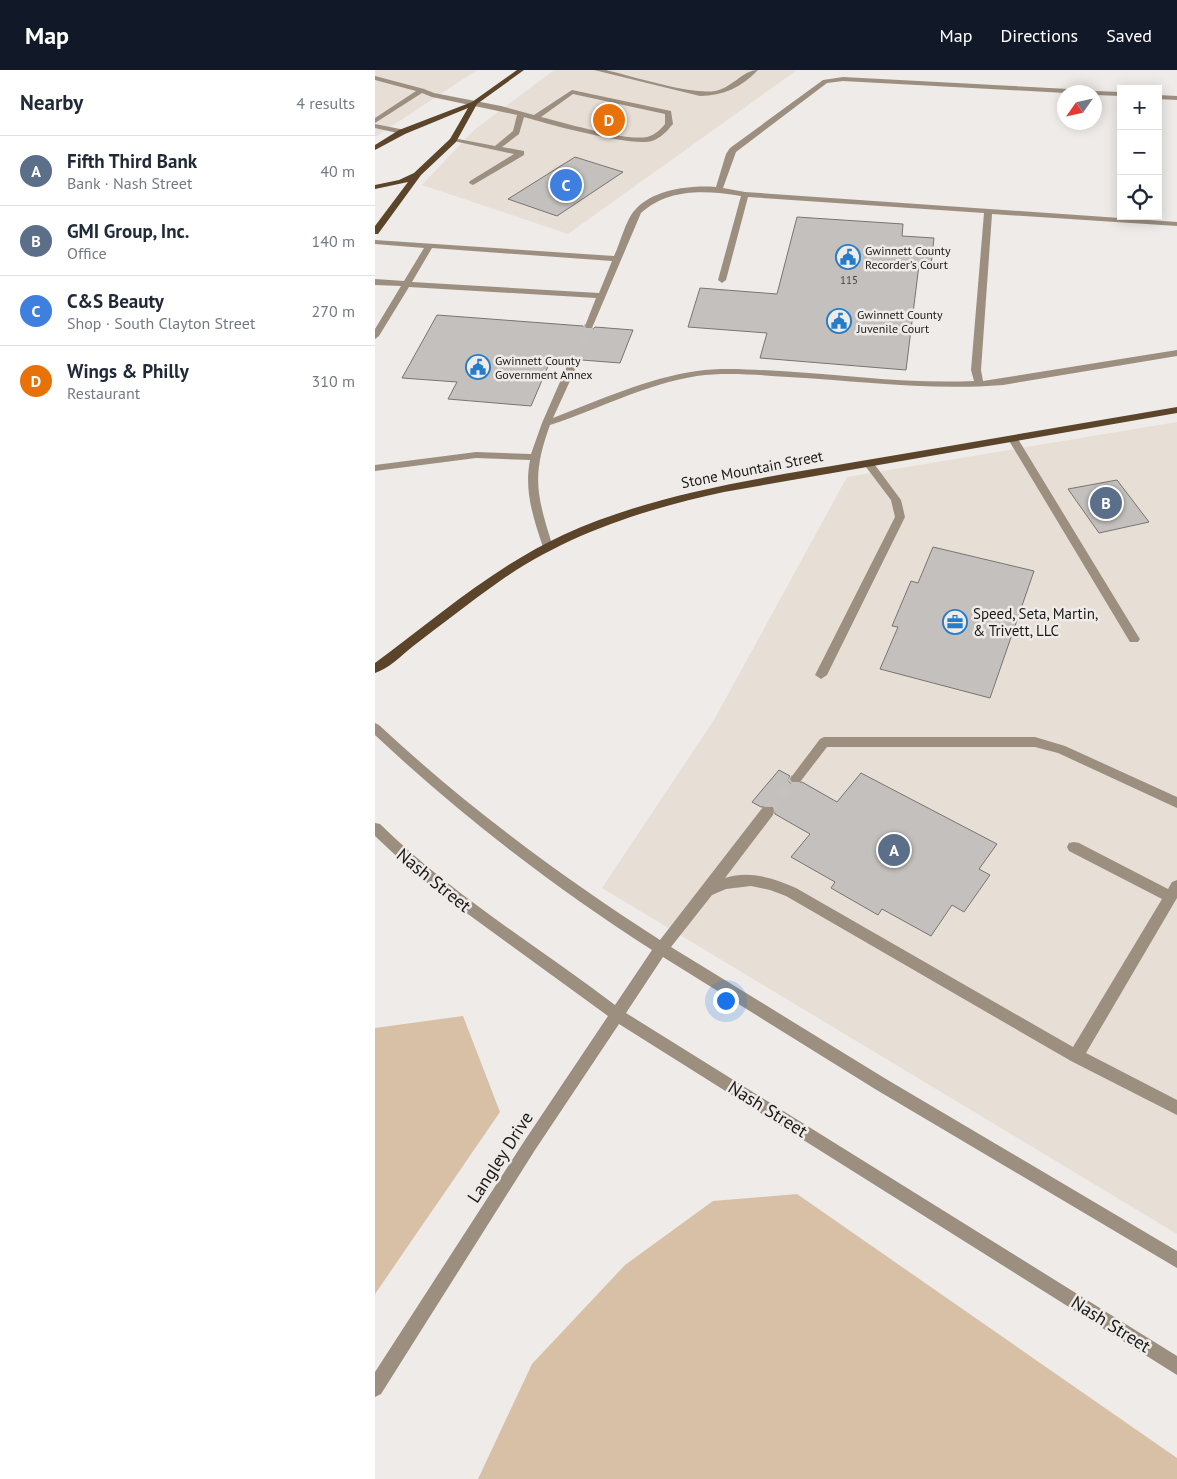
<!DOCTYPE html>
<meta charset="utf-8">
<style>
:root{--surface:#fff;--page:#f6f6f7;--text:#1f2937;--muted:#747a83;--line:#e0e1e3;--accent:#111827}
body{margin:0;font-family:"PT Sans",sans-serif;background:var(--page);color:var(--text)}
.controls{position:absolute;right:15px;top:15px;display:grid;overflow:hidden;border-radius:0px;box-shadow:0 2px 12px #0003}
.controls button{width:45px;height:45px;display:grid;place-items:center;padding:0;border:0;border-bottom:1px solid var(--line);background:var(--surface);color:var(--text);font:25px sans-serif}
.compass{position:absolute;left:682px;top:15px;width:45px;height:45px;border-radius:50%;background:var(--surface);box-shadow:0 2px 12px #0003;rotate:236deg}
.you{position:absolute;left:350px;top:930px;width:18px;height:18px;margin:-12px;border:4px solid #fff;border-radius:50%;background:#1a73e8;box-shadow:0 0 0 8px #1a73e833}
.badge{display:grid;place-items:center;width:32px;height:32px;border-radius:50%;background:var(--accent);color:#fff;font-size:16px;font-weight:700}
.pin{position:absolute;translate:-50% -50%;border:2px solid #fff;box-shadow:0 1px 5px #0006}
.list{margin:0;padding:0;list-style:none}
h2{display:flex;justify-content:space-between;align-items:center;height:65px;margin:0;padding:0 20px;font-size:21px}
h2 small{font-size:16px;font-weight:400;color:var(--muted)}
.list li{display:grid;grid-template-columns:32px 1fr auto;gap:15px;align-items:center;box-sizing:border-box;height:70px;padding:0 20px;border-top:1px solid var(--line)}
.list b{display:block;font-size:19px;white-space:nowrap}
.list p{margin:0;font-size:16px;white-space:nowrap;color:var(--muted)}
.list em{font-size:16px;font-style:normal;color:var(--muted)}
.icon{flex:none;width:28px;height:28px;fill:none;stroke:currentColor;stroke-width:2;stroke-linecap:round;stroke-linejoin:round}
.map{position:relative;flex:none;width:802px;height:1409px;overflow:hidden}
header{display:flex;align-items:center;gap:30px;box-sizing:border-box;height:70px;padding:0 25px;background:var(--accent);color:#fff}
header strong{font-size:24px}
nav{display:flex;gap:28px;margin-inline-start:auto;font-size:18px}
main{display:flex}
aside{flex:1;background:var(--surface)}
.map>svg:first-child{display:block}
</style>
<header>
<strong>Map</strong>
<nav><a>Map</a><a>Directions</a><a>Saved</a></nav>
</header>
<main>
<aside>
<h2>Nearby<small>4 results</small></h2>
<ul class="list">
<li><span class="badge" style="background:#5c6f8a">A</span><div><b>Fifth Third Bank</b><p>Bank · Nash Street</p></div><em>40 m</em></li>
<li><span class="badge" style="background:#5c6f8a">B</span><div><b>GMI Group, Inc.</b><p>Office</p></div><em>140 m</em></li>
<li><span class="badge" style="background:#3f7fe0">C</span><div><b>C&amp;S Beauty</b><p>Shop · South Clayton Street</p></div><em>270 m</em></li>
<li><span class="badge" style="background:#e8710a">D</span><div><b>Wings &amp; Philly</b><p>Restaurant</p></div><em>310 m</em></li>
</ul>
</aside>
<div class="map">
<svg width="802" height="1409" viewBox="0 0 802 1409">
<rect width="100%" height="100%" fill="#eeebe8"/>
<!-- built -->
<g fill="#e7ded5">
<path d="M0,0h102l-102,67z"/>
<path d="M179,0h243l-229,164 -146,-49 52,-55z"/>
<path d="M802,352v812l-575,-346 112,-168 133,-243z"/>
</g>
<!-- green -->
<g fill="#d8c0a6">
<path d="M88,946l37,96 -125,182v-266z"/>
<path d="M422,1124l380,264v21h-699l54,-115 93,-99 88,-64z"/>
</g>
<!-- building -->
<g fill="#c3c0bd" stroke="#777572">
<path d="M200,87l48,15 -66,44 -49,-17z"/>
<path d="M422,147l106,7 -1,12 32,2 -3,28 -12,-1 -13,105 -146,-12 7,-25 -79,-6 12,-39 77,6z"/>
<path d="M62,245l146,11 3,4h6l3,-3 38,3 -13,33 -38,-3 -6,-6 -8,4 -16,-1 -21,49 -83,-7 9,-17 -55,-4z"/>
<path d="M742,410l32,42 -50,11 -31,-44z"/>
<path d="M558,477l101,24 -44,127 -110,-29 18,-42 -6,-1 19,-45 7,2z"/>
<path d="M404,700l11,6 -2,4 2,3 12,-1 35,20 24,-29 136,71 -18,25 11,6 -26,37 -12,-7 -21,31 -49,-27 -4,6 -47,-27 4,-6 -44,-25 19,-23 -35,-20 -1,-8 -13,1 -9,-5z"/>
</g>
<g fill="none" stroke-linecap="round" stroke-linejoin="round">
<!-- minor-tunnel-far1 -->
<path stroke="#c4c1bf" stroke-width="10" stroke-dasharray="10 5" stroke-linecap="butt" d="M200,289l14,-33"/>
<!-- minor-tunnel -->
<path stroke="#c4c1bf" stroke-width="12" stroke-dasharray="12 6" stroke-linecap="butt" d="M393,741l28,-32"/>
<!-- minor -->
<g fill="#9c8f80" fill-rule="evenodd">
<path d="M219,0h12c26,6 85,25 109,21 17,-3 28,-21 43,-21 -16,17 -35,26 -58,26z"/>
<path d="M0,6l49,13 10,4 67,13 33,9 38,-25 99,21 2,13c-6,7 -12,14 -21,17 -20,6 -105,-17 -128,-24l-5,17 -17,13 22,4v4l-51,30 -4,-2 1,-2 44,-27 -65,-14 4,-2 42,8 18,-15 4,-16 -85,-18 -10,-4 -47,30v-5l41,-27 -41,-11zM198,24l92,20v10c-5,6 -10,11 -18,13 -23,4 -81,-14 -106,-20z"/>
<path d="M468,7l245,13 3,2 -26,1 -222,-12 -16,2 -91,69 -13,36 22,4 432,30v4l-185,-12 -11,156 2,11 194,-31v6l-174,29c-72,6 -143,-4 -215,-8 -30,-2 -62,-5 -91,-1 -51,8 -98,33 -147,49 -19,52 -13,71 3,122l-5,4 -5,-4c-10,-30 -19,-56 -13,-87l-54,-2 -101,13v-6l101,-13 55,2 11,-31 28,-64 5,-3 5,3 -27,59c47,-18 94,-40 144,-47 27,-4 56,-1 84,0 64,4 128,13 193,10l-3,-11 13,-157 -236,-16 -22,83 -4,3 -4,-3 23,-84c-35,-6 -73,-8 -100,17l-49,115h-6l-1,-2 11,-28 -187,-11 -30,49 -4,3v-10l26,-43 -26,-1v-6l29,2 20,-33 -49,-4v-4l239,16c6,-12 12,-37 21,-46 18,-21 56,-25 81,-23l10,-33 4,-6 93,-68zM57,178l180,13 -13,32 -187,-11z"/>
<path d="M720,21l26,1v4l-26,-1v-3h-3z"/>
<path d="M783,25l19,1v4l-19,-1z"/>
<path d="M0,54l30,6 1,2 -4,2 -27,-6z"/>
<path d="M638,366l5,3 120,197 2,3 -2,3h-8l-122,-203z"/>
<path d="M493,390l4,1 29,39 4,17 -78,158 -6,4 -6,-4 80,-158 -4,-17 -28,-37z"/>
<path d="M0,653l4,2c87,81 181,151 281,215l103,-133h10l1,4 -1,4 -48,63c25,-8 48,0 71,10l277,159 89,-148 -93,-48 -2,-4 2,-4 5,-1 5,1 89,46 4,-7 5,-2v18l-91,155 91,47v15l-106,-54 -285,-165 -16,-6 -19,-4 -25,3 -14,6 -41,52 215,132 291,172v17l-302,-179 -212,-132 -37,56 551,343v19l-558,-351 -84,126 -154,244 -6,3v-25l150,-232 83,-124 -158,-115 -41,-33 -34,-32v-13l5,1c71,70 156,121 235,181l37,-55c-99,-64 -191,-134 -277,-215z"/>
<path d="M449,667h211l30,9 112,51v11l-119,-55 -23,-6h-208l-27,35h-8l-2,-3 2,-3 28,-37z"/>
</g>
<!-- major -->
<g fill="#5b442a" fill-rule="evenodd">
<path d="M142,0h7l-47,34 -21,38 -35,33 -43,59h-3v-8l33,-44 -33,7v-4l24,-5 15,-7 36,-34 18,-31 -63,26 -30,16v-5l24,-15 73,-28z"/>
<path d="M802,337v6l-453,79c-79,17 -157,42 -224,89 -30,21 -59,44 -88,66 -11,9 -24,22 -37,26v-10c61,-45 119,-96 188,-128 92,-42 193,-56 292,-73 107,-18 215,-37 322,-55z"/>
</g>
</g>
<!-- icons -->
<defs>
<symbol id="civic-ring" viewBox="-11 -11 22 22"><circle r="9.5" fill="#eeebe8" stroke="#257cca" stroke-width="1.5"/><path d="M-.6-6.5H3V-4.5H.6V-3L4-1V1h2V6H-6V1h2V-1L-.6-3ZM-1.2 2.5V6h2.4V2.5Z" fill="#257cca"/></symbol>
<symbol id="office-ring" viewBox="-11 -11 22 22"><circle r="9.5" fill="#eeebe8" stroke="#257cca" stroke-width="1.5"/><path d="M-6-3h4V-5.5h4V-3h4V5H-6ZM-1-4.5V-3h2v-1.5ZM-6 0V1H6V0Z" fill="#257cca"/></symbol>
</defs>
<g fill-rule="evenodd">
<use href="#civic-ring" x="459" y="173" width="28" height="28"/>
<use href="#civic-ring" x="450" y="237" width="28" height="28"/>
<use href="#civic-ring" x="89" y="283" width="28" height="28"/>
<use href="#office-ring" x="566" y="538" width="28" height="28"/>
</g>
<g text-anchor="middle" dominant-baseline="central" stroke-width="5" stroke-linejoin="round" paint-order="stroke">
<!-- far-number labels -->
<g font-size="11" fill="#454442">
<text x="474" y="210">115</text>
</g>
<!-- far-poi labels -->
<g font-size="12" fill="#1b1a19" stroke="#eeebe8" text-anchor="start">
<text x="490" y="180">Gwinnett County<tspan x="490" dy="14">Recorder's Court</tspan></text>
<text x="482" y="244">Gwinnett County<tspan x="482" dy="14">Juvenile Court</tspan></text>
<text x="120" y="290">Gwinnett County<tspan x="120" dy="14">Government Annex</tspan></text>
</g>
<!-- street labels -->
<g font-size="15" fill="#1b1a19" stroke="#eeebe8">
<text transform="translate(377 399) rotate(-11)">Stone Mountain Street</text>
</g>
<!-- poi labels -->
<g font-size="15" fill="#1b1a19" stroke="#eeebe8" text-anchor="start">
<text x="598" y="543">Speed, Seta, Martin,<tspan x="598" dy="17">&amp; Trivett, LLC</tspan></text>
</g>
<!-- near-street labels -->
<g font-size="18" fill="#1b1a19" stroke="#eeebe8">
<text transform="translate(59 810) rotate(39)">Nash Street</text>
<text transform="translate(393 1039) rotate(32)">Nash Street</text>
<text transform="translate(125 1087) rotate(-57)">Langley Drive</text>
<text transform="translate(736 1254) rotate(32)">Nash Street</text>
</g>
</g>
</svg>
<div class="controls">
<button>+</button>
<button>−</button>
<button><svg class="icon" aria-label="locate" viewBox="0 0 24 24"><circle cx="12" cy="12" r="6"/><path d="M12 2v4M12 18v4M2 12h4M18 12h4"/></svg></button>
</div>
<svg class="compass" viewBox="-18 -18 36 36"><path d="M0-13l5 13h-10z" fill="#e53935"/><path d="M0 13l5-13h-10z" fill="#747a83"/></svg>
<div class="you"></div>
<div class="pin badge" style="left:519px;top:780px;background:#5c6f8a">A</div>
<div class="pin badge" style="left:731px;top:433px;background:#5c6f8a">B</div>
<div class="pin badge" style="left:191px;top:115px;background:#3f7fe0">C</div>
<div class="pin badge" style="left:234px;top:50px;background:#e8710a">D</div>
</div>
</main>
